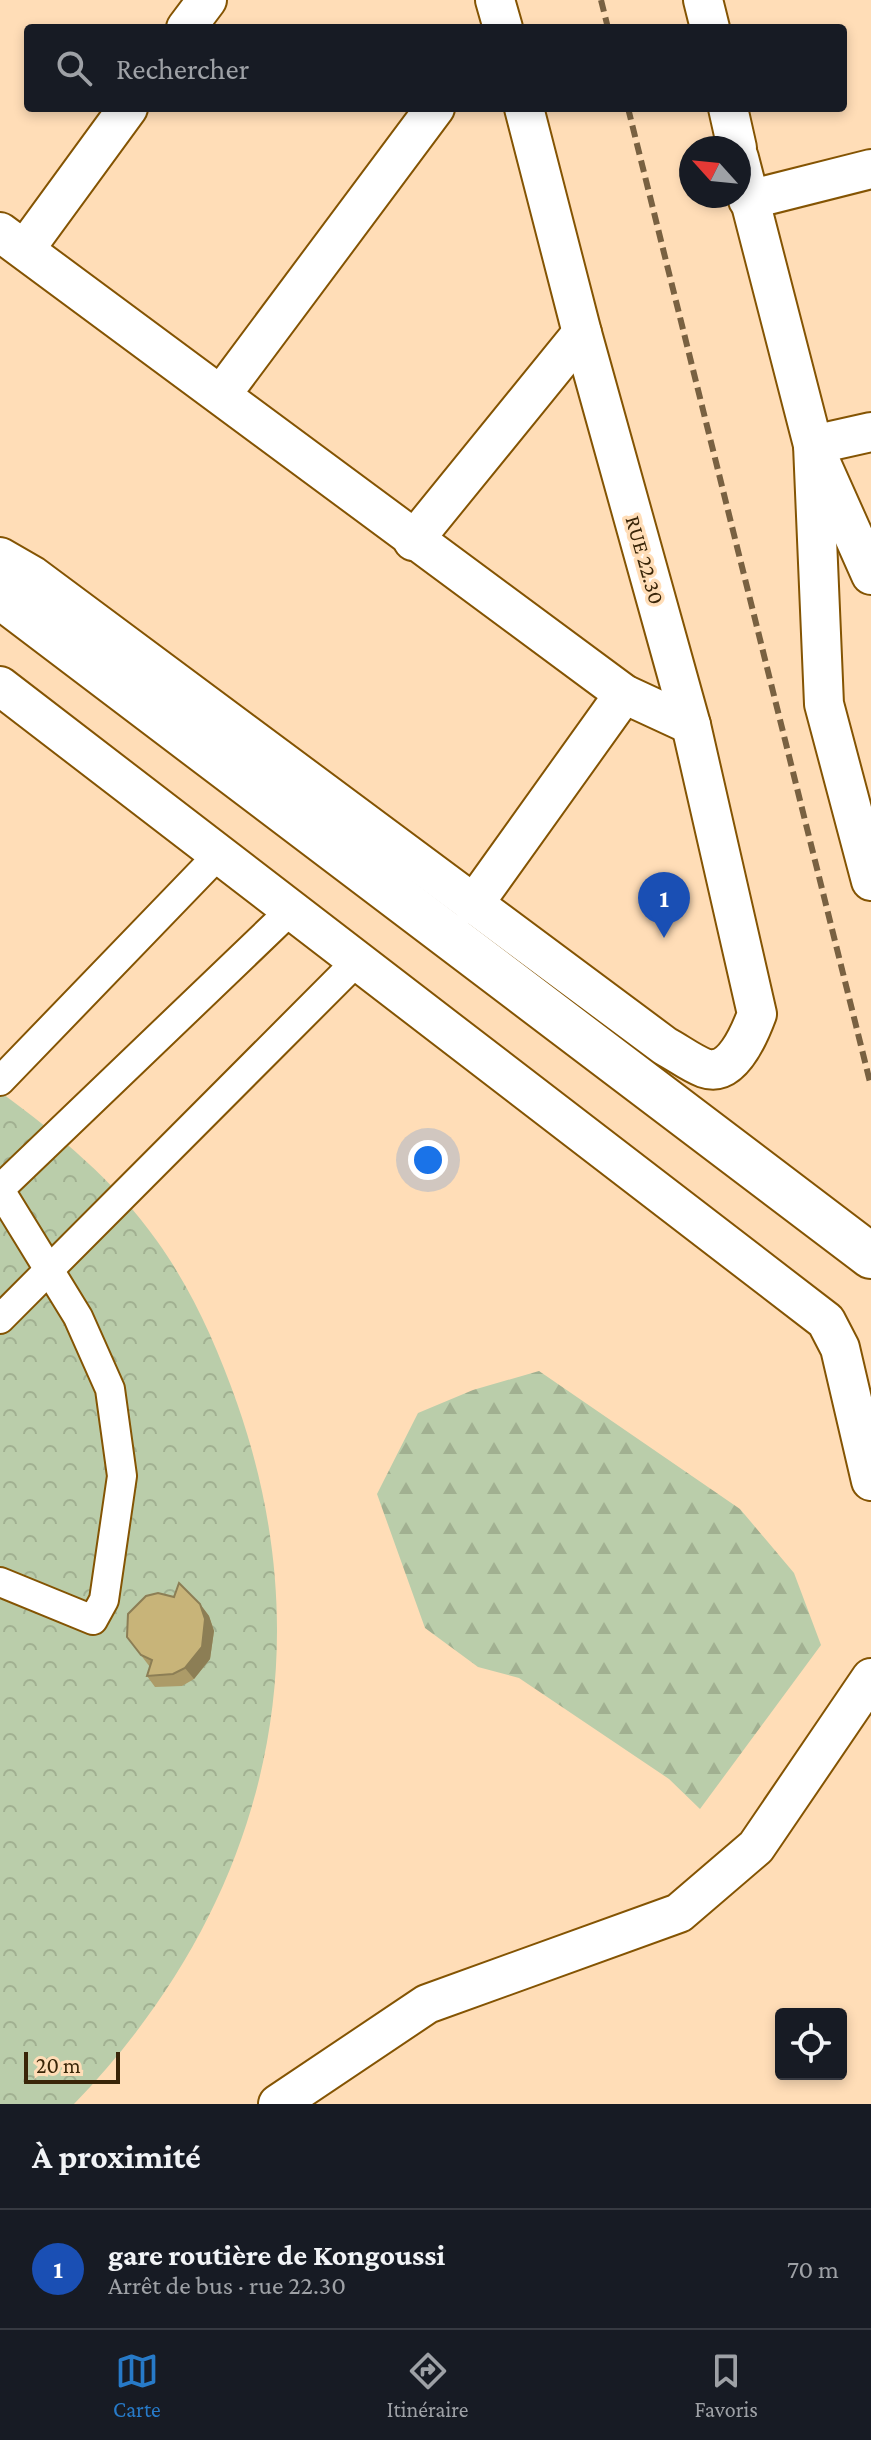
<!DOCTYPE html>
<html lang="fr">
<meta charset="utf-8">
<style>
:root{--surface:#171b24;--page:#242831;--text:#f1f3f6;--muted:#9ea1a6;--line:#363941;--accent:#277ac8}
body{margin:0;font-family:"Crimson Pro",serif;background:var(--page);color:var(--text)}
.controls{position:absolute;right:24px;bottom:24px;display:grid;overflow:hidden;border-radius:8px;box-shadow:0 4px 12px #0003}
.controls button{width:72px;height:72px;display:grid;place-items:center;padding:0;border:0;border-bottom:2px solid var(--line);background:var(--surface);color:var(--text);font:40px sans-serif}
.compass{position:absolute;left:679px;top:136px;width:72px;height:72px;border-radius:50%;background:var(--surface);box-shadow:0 4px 12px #0003;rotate:297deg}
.scale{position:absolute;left:24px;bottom:20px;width:96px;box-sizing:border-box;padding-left:8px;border:4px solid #392508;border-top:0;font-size:22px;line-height:28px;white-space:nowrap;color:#392508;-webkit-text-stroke:6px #ffddb7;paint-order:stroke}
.you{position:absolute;left:428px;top:1160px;width:28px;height:28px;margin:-20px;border:6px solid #fff;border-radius:50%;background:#1a73e8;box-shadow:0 0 0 12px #1a73e833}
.badge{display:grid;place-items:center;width:52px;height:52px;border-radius:50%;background:var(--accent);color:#fff;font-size:26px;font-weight:700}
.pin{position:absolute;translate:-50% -66px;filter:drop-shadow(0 2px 4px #0008)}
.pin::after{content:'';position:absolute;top:42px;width:28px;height:24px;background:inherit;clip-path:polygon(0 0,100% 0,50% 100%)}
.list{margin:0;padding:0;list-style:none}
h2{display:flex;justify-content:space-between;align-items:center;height:104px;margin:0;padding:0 32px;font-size:34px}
h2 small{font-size:26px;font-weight:400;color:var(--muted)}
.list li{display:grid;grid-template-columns:52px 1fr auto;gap:24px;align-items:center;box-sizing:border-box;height:120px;padding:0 32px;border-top:2px solid var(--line)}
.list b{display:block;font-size:30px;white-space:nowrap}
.list p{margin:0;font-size:26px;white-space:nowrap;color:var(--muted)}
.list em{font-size:26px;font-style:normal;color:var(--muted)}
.icon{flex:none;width:44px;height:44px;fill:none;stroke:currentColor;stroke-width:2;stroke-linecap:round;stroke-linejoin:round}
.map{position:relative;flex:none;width:871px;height:2104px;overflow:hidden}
.search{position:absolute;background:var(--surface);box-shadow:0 4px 12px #0003;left:24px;right:24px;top:24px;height:88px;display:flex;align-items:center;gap:20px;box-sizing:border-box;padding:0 28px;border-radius:8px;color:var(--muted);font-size:30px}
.sheet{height:224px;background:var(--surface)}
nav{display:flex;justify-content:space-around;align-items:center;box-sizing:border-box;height:112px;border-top:2px solid var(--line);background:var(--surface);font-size:22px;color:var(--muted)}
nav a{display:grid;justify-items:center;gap:4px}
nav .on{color:var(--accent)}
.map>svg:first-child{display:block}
</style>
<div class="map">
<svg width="871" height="2104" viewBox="0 0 871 2104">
<defs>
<pattern id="forest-firs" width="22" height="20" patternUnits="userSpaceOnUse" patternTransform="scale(2)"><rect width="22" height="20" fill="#bacdaa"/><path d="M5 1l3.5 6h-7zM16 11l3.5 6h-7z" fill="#a1b091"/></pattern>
<pattern id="park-crowns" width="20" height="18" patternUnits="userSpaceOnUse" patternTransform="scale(2)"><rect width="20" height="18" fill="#bacdaa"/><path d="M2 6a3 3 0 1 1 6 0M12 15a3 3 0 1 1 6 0" fill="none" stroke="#a1b091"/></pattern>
</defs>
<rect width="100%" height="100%" fill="#ffddb7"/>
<!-- forest -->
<path fill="url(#forest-firs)" d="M539,1371l201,138 54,64 27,72 -121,164 -31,-30 -150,-101 -41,-11 -53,-39 -48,-134 41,-81 55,-23z"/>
<!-- park -->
<path fill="url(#park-crowns)" d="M0,1092c59,43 115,89 157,149 35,49 60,105 80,162 90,256 25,507 -163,701h-74z"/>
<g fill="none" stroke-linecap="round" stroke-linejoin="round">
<defs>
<g id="pedestrian">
<path d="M0,1081l219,-227"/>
<path d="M0,1189l291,-279"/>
<path d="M0,1190l78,127 32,72 12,87 -18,124 -11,20 -93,-38"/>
<path d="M0,1319l356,-357"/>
</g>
<g id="minor">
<path d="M495,0l8,28"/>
<path d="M703,0l7,28"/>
<path d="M186,28l21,-28"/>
<path d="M728,108l9,40"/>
<path d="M739,158l74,287 58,130"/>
<path d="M748,200l123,-31"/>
<path d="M0,232l624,462 67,31"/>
<path d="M25,249l103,-141"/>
<path d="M221,395l214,-287"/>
<path d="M871,432l-58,13 11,259 47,177"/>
<path d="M413,541l169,-208"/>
<path d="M0,557l33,19 632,470c13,7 26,17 39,22 28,10 46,-35 53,-54l-66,-289 -109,-392 -58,-225"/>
<path d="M0,686l826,635 14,27 31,133"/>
<path d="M473,905l151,-211"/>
<path d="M278,2104l149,-100 252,-91 77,-66 115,-169"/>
</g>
<path id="primary" d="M0,596l871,660"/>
</defs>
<!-- pedestrian casing -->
<use href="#pedestrian" stroke="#845403" stroke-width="32"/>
<!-- minor casing -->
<use href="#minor" stroke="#845403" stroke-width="42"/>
<!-- primary casing -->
<use href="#primary" stroke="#845403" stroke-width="48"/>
<!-- pedestrian -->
<use href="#pedestrian" stroke="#fff" stroke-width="28"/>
<!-- minor -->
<use href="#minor" stroke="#fff" stroke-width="38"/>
<!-- primary -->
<use href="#primary" stroke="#fff" stroke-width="44"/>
<!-- rail -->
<g stroke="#796141" stroke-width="6" stroke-dasharray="12 6" stroke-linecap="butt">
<path d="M601,0l7,28"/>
<path d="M628,108l243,978"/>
</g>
</g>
<!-- wall -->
<path fill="#ac9b68" d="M200,1604l9,12 5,15 -4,28 -16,20 -12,7 -27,1 -8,-11 3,-9 -23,-30z"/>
<!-- shaded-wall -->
<path fill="#8c7e55" d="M200,1604l9,12 5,15 -4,28 -16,20 -9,-11z"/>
<!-- building -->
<path fill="#c8b479" stroke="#8c7e55" stroke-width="2" d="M179,1583l21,21 5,15 -3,28 -17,21 -12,6 -26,2 5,-16 -11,-5 -14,-18 1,-23 18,-18 12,-3 16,4z"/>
<g text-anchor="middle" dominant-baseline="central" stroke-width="7" stroke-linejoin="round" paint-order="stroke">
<!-- street labels -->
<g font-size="22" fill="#392508" stroke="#ffddb7">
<text transform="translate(645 560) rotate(74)">RUE 22.30</text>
</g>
</g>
</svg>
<div class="controls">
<button><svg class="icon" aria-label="locate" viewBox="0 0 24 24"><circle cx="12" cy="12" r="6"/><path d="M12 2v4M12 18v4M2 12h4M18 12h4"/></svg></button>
</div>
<svg class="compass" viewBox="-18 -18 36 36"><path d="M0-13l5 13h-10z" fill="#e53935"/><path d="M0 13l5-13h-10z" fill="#9ea1a6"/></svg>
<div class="scale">20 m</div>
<div class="you"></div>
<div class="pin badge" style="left:664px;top:938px;background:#1a4fb4">1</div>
<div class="search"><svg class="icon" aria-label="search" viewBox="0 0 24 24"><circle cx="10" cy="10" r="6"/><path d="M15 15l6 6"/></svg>Rechercher</div>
</div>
<section class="sheet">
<h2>À proximité<small></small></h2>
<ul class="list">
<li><span class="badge" style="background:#1a4fb4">1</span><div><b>gare routière de Kongoussi</b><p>Arrêt de bus · rue 22.30</p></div><em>70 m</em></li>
</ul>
</section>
<nav>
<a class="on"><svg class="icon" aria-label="map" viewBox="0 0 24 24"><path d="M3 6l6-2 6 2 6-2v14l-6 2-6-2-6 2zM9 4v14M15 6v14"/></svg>Carte</a>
<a><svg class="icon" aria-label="directions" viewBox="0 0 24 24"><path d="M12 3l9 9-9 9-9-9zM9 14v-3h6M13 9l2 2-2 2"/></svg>Itinéraire</a>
<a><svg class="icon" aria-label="saved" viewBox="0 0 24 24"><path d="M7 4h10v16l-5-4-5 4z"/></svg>Favoris</a>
</nav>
